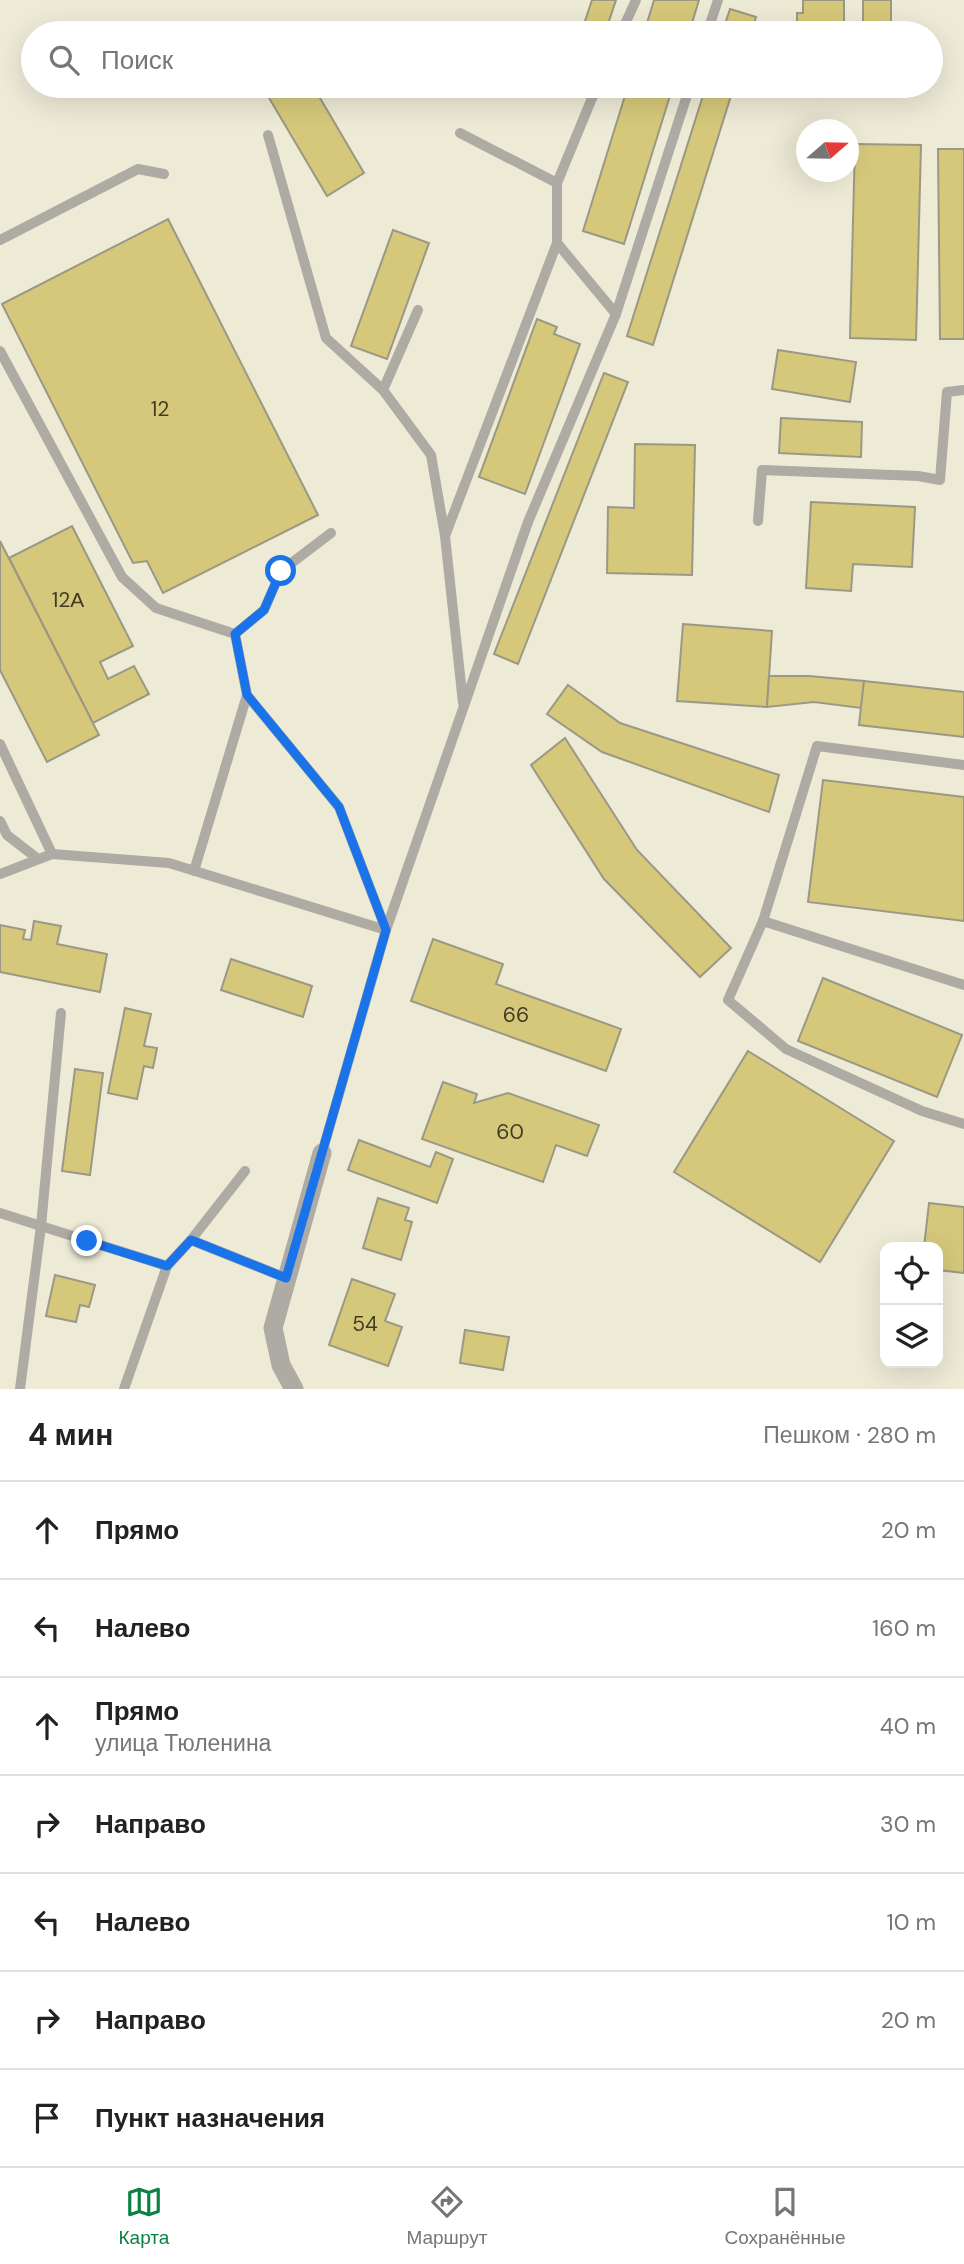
<!DOCTYPE html>
<html lang="ru">
<meta charset="utf-8">
<style>
:root{--surface:#fff;--page:#f2f2f2;--text:#222;--muted:#767676;--line:#e0e0e0;--accent:#0b8043}
body{margin:0;font-family:"DM Sans",sans-serif;background:var(--page);color:var(--text)}
.controls{position:absolute;right:21px;bottom:21px;display:grid;overflow:hidden;border-radius:14px;box-shadow:0 7px 28px #0002}
.controls button{width:63px;height:63px;display:grid;place-items:center;padding:0;border:0;border-bottom:2px solid var(--line);background:var(--surface);color:var(--text);font:35px sans-serif}
.compass{position:absolute;left:796px;top:119px;width:63px;height:63px;border-radius:50%;background:var(--surface);box-shadow:0 7px 28px #0002;rotate:70deg}
.stop{position:absolute;width:21px;height:21px;margin:-16px;border:5px solid #1a73e8;border-radius:50%;background:#fff}
.stop.end{background:#1a73e8;border-color:#fff;box-shadow:0 2px 7px #0008}
.list{margin:0;padding:0;list-style:none}
h2{display:flex;justify-content:space-between;align-items:center;height:91px;margin:0;padding:0 28px;font-size:30px}
h2 small{font-size:23px;font-weight:400;color:var(--muted)}
.list li{display:grid;grid-template-columns:46px 1fr auto;gap:21px;align-items:center;box-sizing:border-box;height:98px;padding:0 28px;border-top:2px solid var(--line)}
.list b{display:block;font-size:26px;white-space:nowrap}
.list p{margin:0;font-size:23px;white-space:nowrap;color:var(--muted)}
.list em{font-size:23px;font-style:normal;color:var(--muted)}
.icon{flex:none;width:38px;height:38px;fill:none;stroke:currentColor;stroke-width:2;stroke-linecap:round;stroke-linejoin:round}
.map{position:relative;flex:none;width:964px;height:1389px;overflow:hidden}
.search{position:absolute;background:var(--surface);box-shadow:0 7px 28px #0002;left:21px;right:21px;top:21px;height:77px;display:flex;align-items:center;gap:18px;box-sizing:border-box;padding:0 24px;border-radius:38px;color:var(--muted);font-size:26px}
.sheet{height:777px;background:var(--surface)}
nav{display:flex;justify-content:space-around;align-items:center;box-sizing:border-box;height:98px;border-top:2px solid var(--line);background:var(--surface);font-size:19px;color:var(--muted)}
nav a{display:grid;justify-items:center;gap:4px}
nav .on{color:var(--accent)}
.map>svg:first-child{display:block}
</style>
<div class="map">
<svg width="964" height="1389" viewBox="0 0 964 1389">
<rect width="100%" height="100%" fill="#edead6"/>
<!-- building -->
<g fill="#d6c87a" stroke="#9b9885" stroke-width="2">
<path d="M592,0h24l-11,33h-24z"/>
<path d="M654,0h45l-10,33h-45z"/>
<path d="M803,0h41v33h-47v-20h6z"/>
<rect x="863" y="0" width="28" height="33"/>
<path d="M730,9l26,8 -5,16h-29z"/>
<path d="M262,86h51l51,87 -37,23z"/>
<path d="M628,86h45l-49,158 -41,-13z"/>
<path d="M706,86h28l-81,259 -26,-9z"/>
<path d="M797,86h47v11h-48z"/>
<path d="M855,144l66,1 -5,195 -66,-2z"/>
<path d="M938,149h26v190h-24z"/>
<path d="M168,219l150,296 -155,78 -16,-32 -14,2 -131,-259z"/>
<path d="M393,230l36,13 -42,116 -36,-13z"/>
<path d="M537,319l20,8 -3,7 26,10 -55,150 -46,-17z"/>
<path d="M778,350l78,12 -6,40 -78,-13z"/>
<path d="M604,373l24,9 -110,282 -24,-10z"/>
<path d="M781,418l81,4 -1,35 -82,-4z"/>
<path d="M635,444l60,1 -3,130 -85,-2 1,-66 26,1z"/>
<path d="M811,502l104,5 -3,60 -59,-3 -2,27 -45,-3z"/>
<path d="M72,526l61,120 -33,16 8,17 26,-13 15,28 -56,29 -84,-165z"/>
<path d="M0,541l99,194 -52,27 -47,-92z"/>
<path d="M683,624l89,7 -5,76 -90,-6z"/>
<path d="M769,676h40l55,5 -3,27 -47,-6 -47,5z"/>
<path d="M864,681l100,11v45l-105,-12z"/>
<path d="M568,685l52,38 159,52 -10,37 -167,-60 -55,-38z"/>
<path d="M565,738l72,112 94,98 -31,29 -96,-98 -73,-114z"/>
<path d="M823,780l141,17v124l-156,-19z"/>
<path d="M34,921l27,5 -4,18 50,10 -7,38 -100,-20v-47l25,5 -2,9 8,1z"/>
<path d="M433,939l70,25 -7,20 125,45 -15,42 -195,-70z"/>
<path d="M231,959l81,27 -9,31 -82,-27z"/>
<path d="M823,978l139,57 -25,62 -139,-56z"/>
<path d="M125,1008l26,6 -7,32 13,2 -4,20 -9,-2 -7,33 -29,-6z"/>
<path d="M748,1051l146,90 -74,121 -146,-90z"/>
<path d="M75,1069l28,4 -13,102 -28,-4z"/>
<path d="M443,1082l34,12 -3,9 34,-10 91,32 -12,31 -31,-11 -13,37 -121,-43z"/>
<path d="M359,1140l71,27 6,-15 17,7 -16,44 -89,-33z"/>
<path d="M378,1198l31,10 -4,12 7,2 -11,38 -38,-12z"/>
<path d="M929,1203l35,4v66l-26,-3v-23h-14z"/>
<path d="M55,1275l40,10 -6,22 -9,-2 -4,17 -30,-6z"/>
<path d="M352,1279l43,15 -10,27 17,6 -14,39 -59,-21z"/>
<path d="M465,1330l44,7 -6,33 -43,-7z"/>
</g>
<g fill="none" stroke-linecap="round" stroke-linejoin="round">
<!-- service -->
<g stroke="#adaba3" stroke-width="10">
<path d="M621,33l15,-33"/>
<path d="M707,33l11,-33"/>
<path d="M460,133l97,50"/>
<path d="M268,135l58,203 57,52 48,65 14,81"/>
<path d="M0,240l138,-71 26,5"/>
<path d="M616,314l74,-228"/>
<path d="M0,351l122,226 34,31 79,26 12,61"/>
<path d="M383,390l35,-80"/>
<path d="M758,521l4,-51 156,6 22,4 7,-88 17,-2"/>
<path d="M235,634l29,-24 17,-39 50,-38"/>
<path d="M463,703l-18,-167 112,-293"/>
<path d="M0,744l52,110"/>
<path d="M0,821l7,14 31,24"/>
<path d="M194,871l53,-176 92,112 47,123"/>
<path d="M0,874l52,-20 117,9 217,67"/>
<path d="M763,921l54,-175 147,19"/>
<path d="M964,985l-201,-64 -35,79 58,49 136,62 42,13"/>
<path d="M322,1153l64,-223 142,-408 88,-208 -59,-71v-60l40,-97"/>
<path d="M0,1213l167,53"/>
<path d="M191,1240l54,-69"/>
<path d="M20,1389l21,-163 20,-213"/>
<path d="M124,1389l43,-123 24,-26 95,38"/>
</g>
<!-- minor -->
<path stroke="#adaba3" stroke-width="19" d="M294,1389l-13,-24 -8,-37 49,-175"/>
</g>
<g fill="none" stroke-linecap="round" stroke-linejoin="round">
<!-- route -->
<path stroke="#1a73e8" stroke-width="9" d="M87,1241l80,25 24,-26 95,38 100,-348 -47,-123 -92,-112 -12,-61 29,-24 17,-39"/>
</g>
<g text-anchor="middle" dominant-baseline="central" stroke-width="7" stroke-linejoin="round" paint-order="stroke">
<!-- number labels -->
<g font-size="21" fill="#403c24">
<text x="160" y="409">12</text>
<text x="68" y="600">12А</text>
<text x="516" y="1015">66</text>
<text x="510" y="1132">60</text>
<text x="365" y="1324">54</text>
</g>
</g>
</svg>
<div class="controls">
<button><svg class="icon" aria-label="locate" viewBox="0 0 24 24"><circle cx="12" cy="12" r="6"/><path d="M12 2v4M12 18v4M2 12h4M18 12h4"/></svg></button>
<button><svg class="icon" aria-label="layers" viewBox="0 0 24 24"><path d="M12 4l9 5-9 5-9-5zM3 14l9 5 9-5"/></svg></button>
</div>
<svg class="compass" viewBox="-18 -18 36 36"><path d="M0-13l5 13h-10z" fill="#e53935"/><path d="M0 13l5-13h-10z" fill="#767676"/></svg>
<div class="stop" style="left:281px;top:571px"></div>
<div class="stop end" style="left:87px;top:1241px"></div>
<div class="search"><svg class="icon" aria-label="search" viewBox="0 0 24 24"><circle cx="10" cy="10" r="6"/><path d="M15 15l6 6"/></svg>Поиск</div>
</div>
<section class="sheet">
<h2>4 мин<small>Пешком · 280 m</small></h2>
<ul class="list">
<li><svg class="icon" aria-label="ahead" viewBox="0 0 24 24"><path d="M12 20V5M6 11l6-6 6 6"/></svg><div><b>Прямо</b></div><em>20 m</em></li>
<li><svg class="icon" aria-label="left" viewBox="0 0 24 24"><path d="M17 20v-9H6M10 6l-5 5 5 5"/></svg><div><b>Налево</b></div><em>160 m</em></li>
<li><svg class="icon" aria-label="ahead" viewBox="0 0 24 24"><path d="M12 20V5M6 11l6-6 6 6"/></svg><div><b>Прямо</b><p>улица Тюленина</p></div><em>40 m</em></li>
<li><svg class="icon" aria-label="right" viewBox="0 0 24 24"><path d="M7 20v-9h11M14 6l5 5-5 5"/></svg><div><b>Направо</b></div><em>30 m</em></li>
<li><svg class="icon" aria-label="left" viewBox="0 0 24 24"><path d="M17 20v-9H6M10 6l-5 5 5 5"/></svg><div><b>Налево</b></div><em>10 m</em></li>
<li><svg class="icon" aria-label="right" viewBox="0 0 24 24"><path d="M7 20v-9h11M14 6l5 5-5 5"/></svg><div><b>Направо</b></div><em>20 m</em></li>
<li><svg class="icon" aria-label="arrive" viewBox="0 0 24 24"><path d="M6 21V4h12l-3 4 3 4H6"/></svg><div><b>Пункт назначения</b></div></li>
</ul>
</section>
<nav>
<a class="on"><svg class="icon" aria-label="map" viewBox="0 0 24 24"><path d="M3 6l6-2 6 2 6-2v14l-6 2-6-2-6 2zM9 4v14M15 6v14"/></svg>Карта</a>
<a><svg class="icon" aria-label="directions" viewBox="0 0 24 24"><path d="M12 3l9 9-9 9-9-9zM9 14v-3h6M13 9l2 2-2 2"/></svg>Маршрут</a>
<a><svg class="icon" aria-label="saved" viewBox="0 0 24 24"><path d="M7 4h10v16l-5-4-5 4z"/></svg>Сохранённые</a>
</nav>
